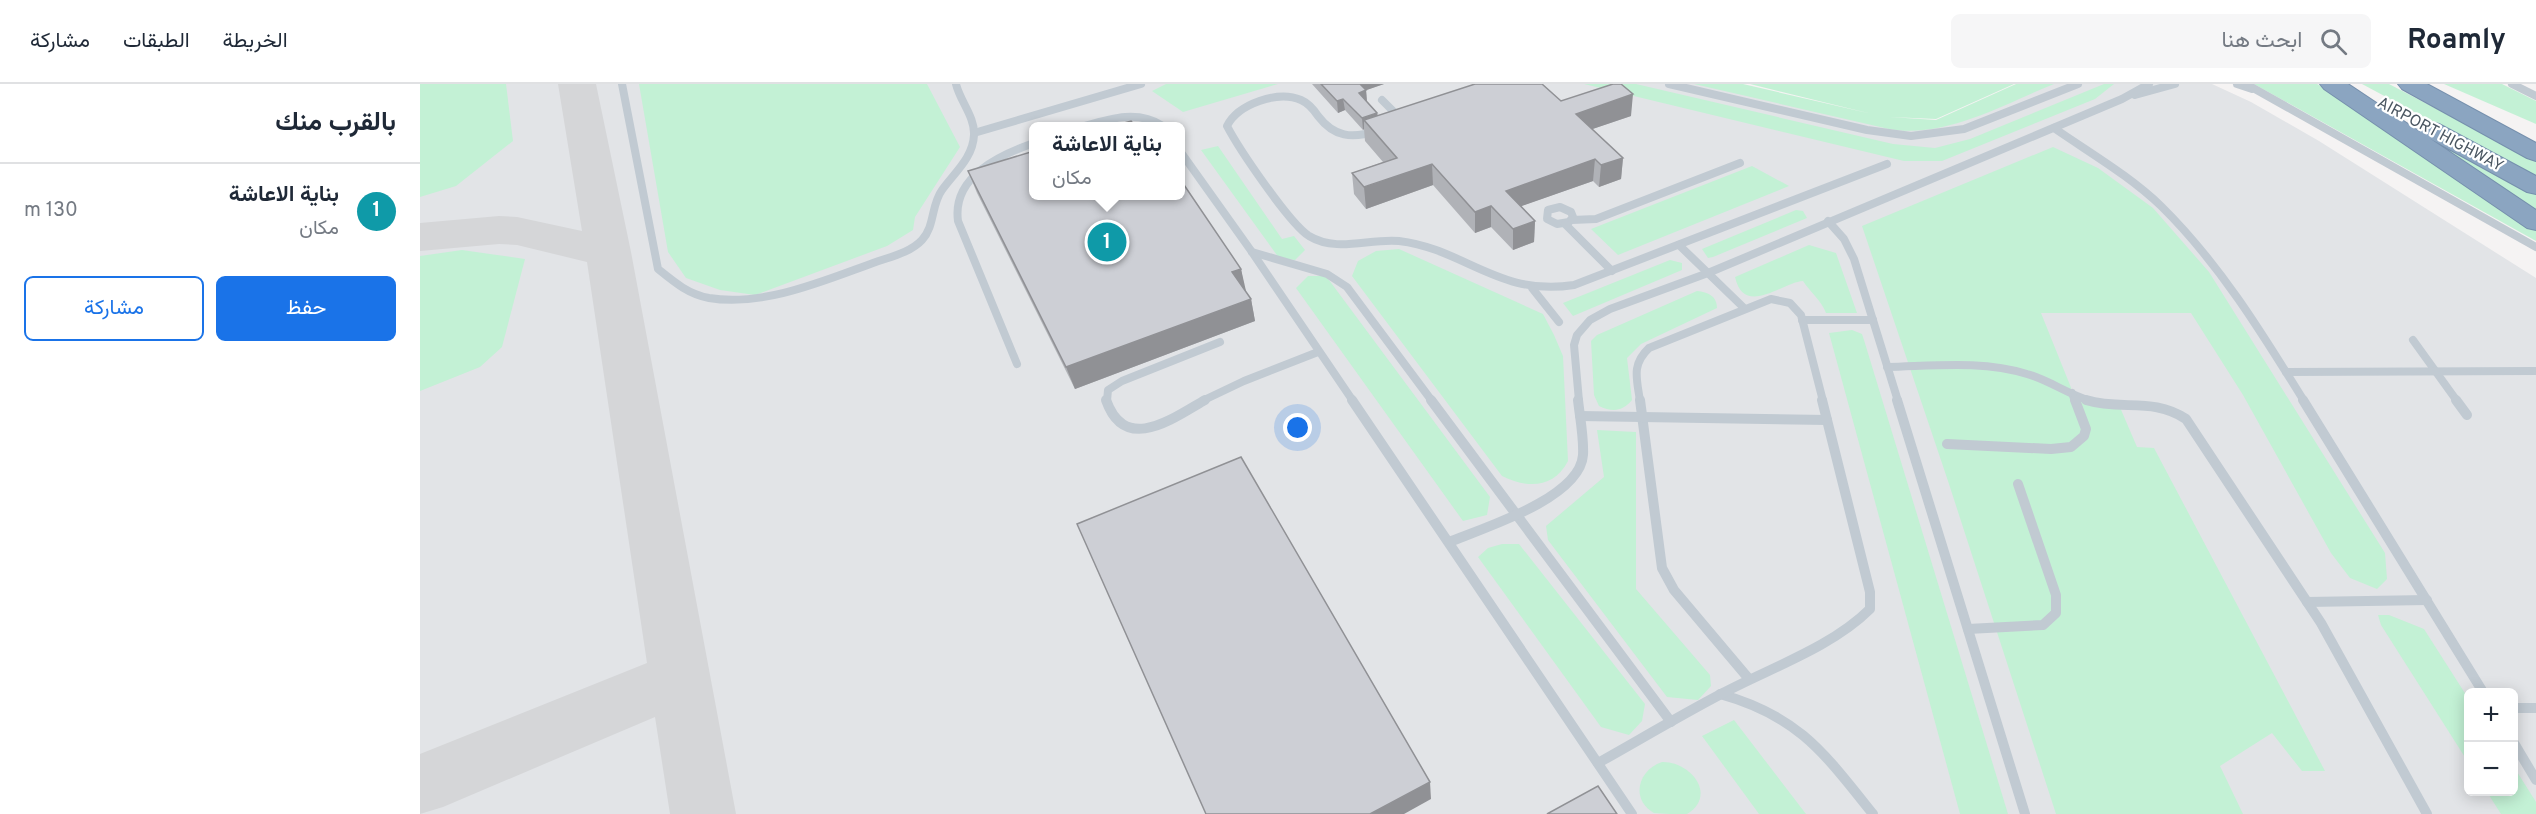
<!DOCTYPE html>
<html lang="ar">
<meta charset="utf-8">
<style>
:root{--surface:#fff;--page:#f6f6f7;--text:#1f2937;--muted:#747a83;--line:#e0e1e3;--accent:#1a73e8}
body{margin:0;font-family:Overpass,Vazirmatn,sans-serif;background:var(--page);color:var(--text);direction:rtl}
.controls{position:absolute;right:18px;bottom:18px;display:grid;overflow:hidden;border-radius:9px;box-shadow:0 3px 15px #0003}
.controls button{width:54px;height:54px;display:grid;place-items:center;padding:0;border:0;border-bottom:2px solid var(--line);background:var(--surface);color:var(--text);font:30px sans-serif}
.you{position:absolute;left:878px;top:344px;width:21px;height:21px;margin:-15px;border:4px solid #fff;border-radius:50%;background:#1a73e8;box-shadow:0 0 0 9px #1a73e833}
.badge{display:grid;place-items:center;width:39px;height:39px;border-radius:50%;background:var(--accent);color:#fff;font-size:20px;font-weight:700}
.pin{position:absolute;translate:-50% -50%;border:3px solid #fff;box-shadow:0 2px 6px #0006}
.popup{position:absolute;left:609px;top:38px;width:156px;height:78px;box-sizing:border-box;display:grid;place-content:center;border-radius:9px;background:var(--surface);filter:drop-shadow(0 2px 4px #0005);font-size:20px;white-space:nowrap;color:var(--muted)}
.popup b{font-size:22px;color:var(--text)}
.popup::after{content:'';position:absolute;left:50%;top:100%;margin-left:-12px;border:12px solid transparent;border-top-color:var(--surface)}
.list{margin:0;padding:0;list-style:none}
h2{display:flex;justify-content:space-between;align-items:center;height:78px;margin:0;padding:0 24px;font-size:26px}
h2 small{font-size:20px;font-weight:400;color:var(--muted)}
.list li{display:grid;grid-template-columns:39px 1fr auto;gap:18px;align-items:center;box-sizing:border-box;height:96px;padding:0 24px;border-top:2px solid var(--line)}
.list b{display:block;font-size:22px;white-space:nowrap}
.list p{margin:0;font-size:20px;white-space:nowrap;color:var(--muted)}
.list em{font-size:20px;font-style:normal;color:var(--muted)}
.actions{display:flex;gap:12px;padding:18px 24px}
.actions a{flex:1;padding:14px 0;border:2px solid var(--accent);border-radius:9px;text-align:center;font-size:21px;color:var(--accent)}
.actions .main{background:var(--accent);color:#fff}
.icon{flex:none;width:33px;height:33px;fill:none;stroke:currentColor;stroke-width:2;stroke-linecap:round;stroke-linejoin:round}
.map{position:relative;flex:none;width:2116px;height:730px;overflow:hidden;direction:ltr}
header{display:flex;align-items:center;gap:36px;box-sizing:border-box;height:84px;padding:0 30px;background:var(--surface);border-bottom:2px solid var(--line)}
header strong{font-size:28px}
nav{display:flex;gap:33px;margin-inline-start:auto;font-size:21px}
.search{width:420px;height:54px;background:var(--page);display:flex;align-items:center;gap:15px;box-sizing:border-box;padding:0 21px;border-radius:9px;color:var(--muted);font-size:22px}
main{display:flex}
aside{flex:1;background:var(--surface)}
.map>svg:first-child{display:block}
</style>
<header>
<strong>Roamly</strong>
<div class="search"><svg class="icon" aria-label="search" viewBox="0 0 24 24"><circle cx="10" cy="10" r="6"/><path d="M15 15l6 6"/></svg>ابحث هنا</div>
<nav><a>الخريطة</a><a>الطبقات</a><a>مشاركة</a></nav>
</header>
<main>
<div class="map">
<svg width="2116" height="730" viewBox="0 0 2116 730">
<rect width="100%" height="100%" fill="#f5f3f3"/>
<!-- airport -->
<path fill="#e2e4e7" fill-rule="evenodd" d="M0,0h1318l184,42 111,-42h179l39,18 68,39 217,137v536h-2116zM614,42h146v70h-146zM2048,608h46v100h-46z"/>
<!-- green -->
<g fill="#c3f1d5">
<path d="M0,0h86l7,57 -57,45 -36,11z"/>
<path d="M219,0h288l33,63 -45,70 -2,13 -26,16 -132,49 -35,-5 -34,-12 -18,-26z"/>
<path d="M746,0h112l-95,28 -31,-21z"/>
<path d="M1164,0h52l257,60 42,4 35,-9 134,-55h10l-19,15 -153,62h-38z"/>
<path d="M1274,0h49l129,30 -122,-30h264l-78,35 -46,-2 46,3 80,-36h38c-50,20 -109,55 -165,45z"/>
<path d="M1834,0h63l20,10 199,135v12z"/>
<path d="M1942,0h27l147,77v16z"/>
<path d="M2024,0h58l34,17v23z"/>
<path d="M2001,48l115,62v22z"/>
<path d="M798,62l64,93 12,-3 11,14 -10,10 -16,-2 -78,-108z"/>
<path d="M1633,63l45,21 55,40 56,64 176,281 2,26 -10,10 -27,-11 -19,-25 -88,-158 -52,-82h-150l35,87 43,5 18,42 17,1 171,323h-23l-30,-38 -52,33 23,48h-187l-108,-333 -86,-255z"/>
<path d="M1332,82l37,20 -171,69 -27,-26z"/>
<path d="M1376,126l7,1 4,7 -94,39 -5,1 -6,-9z"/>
<path d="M1389,161l27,8 21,60h-31c-5,-13 -16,-21 -23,-32 -20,1 -59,37 -68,-4z"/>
<path d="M979,165l144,65 11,21 9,21 5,105c-14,27 -40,28 -66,15l-150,-200 6,-15 18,-10z"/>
<path d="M42,166l63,9 -23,88 -22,20 -60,24v-135z"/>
<path d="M1250,176l12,3v7l-109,46 -10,-13z"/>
<path d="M888,192h18l164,221 -3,18 -24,6 -167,-233z"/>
<path d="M1277,207c11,1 20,5 20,17l-76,36 -14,14 5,42c-10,12 -20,12 -33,6l-5,-11 -3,-54 6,-6z"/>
<path d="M1432,246l10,4 2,6 144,474h-48l-131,-481z"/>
<path d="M1177,346l39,2v157l74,86 1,11 -13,14 -31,-3 -119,-157 -2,-14 58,-49z"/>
<path d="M1082,460h17l126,160 -3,17 -13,14 -28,-8 -123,-170 10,-9z"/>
<path d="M1958,531h11l35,14 44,69v64l-87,-137z"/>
<path d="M1314,636l72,94h-47l-57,-78z"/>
<path d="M1242,678c28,-1 56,33 25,52 -9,0 -25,0 -33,-1 -24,-14 -16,-43 8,-51z"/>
<path d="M2094,683l22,35v12h-35l-14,-22h27z"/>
</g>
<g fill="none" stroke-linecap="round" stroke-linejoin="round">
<!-- taxiway -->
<path fill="#d5d6d8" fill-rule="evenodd" d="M138,0h38l35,168 105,562h-66l-15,-97 -212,90 -23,7v-60l227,-91 -60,-401 -70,-17 -18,-1 -79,7v-28l79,-7 18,1 65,14z"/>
<defs>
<g id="highway">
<path d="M1900,0h28l72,48 -2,-3 3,-5 9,-2 9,2 97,52v18l-9,-2 -98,-54 107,72v20l-9,-2 -203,-139z"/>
<path d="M1978,0h29l109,59v18l-9,-3 -125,-69z"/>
</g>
</defs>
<!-- highway casing -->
<use href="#highway" stroke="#7690ad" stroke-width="2"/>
<!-- lane-far1 -->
<g stroke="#c1cad2" stroke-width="8">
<path d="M202,0l36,185c16,13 30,25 51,29 54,9 114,-17 164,-35 16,-6 37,-10 49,-23 13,-14 9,-35 20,-50 12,-17 31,-32 32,-55 1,-18 -14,-34 -18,-51"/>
<path d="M1249,0l198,46 44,6 53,-7 114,-45"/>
<path d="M1817,0l15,5"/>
<path d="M1826,0l290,163"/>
<path d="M2092,0l24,12"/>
<path d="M1715,11l40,-11"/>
<path d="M962,16l12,12 1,8"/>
<path d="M665,42c27,-8 53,-16 78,0"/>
<path d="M1634,44c36,25 76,48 107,78 58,57 101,127 143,195"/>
<path d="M956,47c-24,8 -42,6 -58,-15 -4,-6 -10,-13 -17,-16 -23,-10 -63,4 -74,26 12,23 62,97 82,110 28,17 60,2 90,5 66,8 100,56 175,44l313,-121"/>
<path d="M554,49l167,-49"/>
<path d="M760,67l72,101 101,149"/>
<path d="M1140,123l11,5 2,5 -4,5 -12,2 -10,-5 1,-9z"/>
<path d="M1152,136l24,-1 144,-56"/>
<path d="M1408,137l16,18 10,20 44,142"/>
<path d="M1145,140l47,47"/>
<path d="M1259,161l65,63"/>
<path d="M832,168l75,22 20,13 85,114"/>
<path d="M1112,204l27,34"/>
<path d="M1382,236h71"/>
<path d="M1993,256l44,61"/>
<path d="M597,280l-59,-143c-6,-44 41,-66 76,-78"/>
<path d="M1467,283c46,-1 96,-7 140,7 22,6 42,21 64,27"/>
<path d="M1866,288l250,-1"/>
<path d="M1652,309l3,8"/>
<path d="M687,317l1,-11 14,-9 98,-39"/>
<path d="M782,317l42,-20 74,-29"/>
<path d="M1159,317l-5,-56 3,-10 13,-15 20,-11 98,-36 414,-174 27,-15"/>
<path d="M1220,317c-3,-22 -9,-36 9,-53l122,-49 19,4 11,12 22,86"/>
</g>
<!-- lane -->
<g stroke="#c1cad2" stroke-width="10">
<path d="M686,316c19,54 66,19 99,0"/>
<path d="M932,316l280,414"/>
<path d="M1011,316l240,322"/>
<path d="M1220,316l22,168 12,22 75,89"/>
<path d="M1477,316l128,414"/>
<path d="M1666,316c36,11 67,-3 100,19l135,204 106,191"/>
<path d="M1883,316l180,292"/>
<path d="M2036,316l11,15"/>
<path d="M1160,332l247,4"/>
<path d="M1527,360l104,5 20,-2 13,-11 2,-7 -11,-29"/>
<path d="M1029,458c35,-14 131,-44 134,-87 1,-17 -3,-37 -5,-55"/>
<path d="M1887,518l120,-2"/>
<path d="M1548,545l75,-4 13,-12v-18l-38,-111"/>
<path d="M1300,610c79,22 104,59 153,120"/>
<path d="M2094,624h22"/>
<path d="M2094,659l22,37"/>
<path d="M1178,679c41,-23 83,-48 125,-70 47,-25 109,-46 147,-84v-17l-48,-192"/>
</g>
<!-- highway -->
<use href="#highway" fill="#8ba5c1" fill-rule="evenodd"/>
</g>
<!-- wall -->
<g fill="#b0b2b7">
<path d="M892,0h72l-18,6 1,12 10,11 1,2 183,-14 70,15 -39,13 31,29 -2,21 -22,8 -6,-6 -72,25 14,15 -1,21 -21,8 -22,-23 -16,6 -42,-48 -67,24 -12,-15 -2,-21 31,-11 -18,-21 -1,-12 -1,1 -18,-20 -7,3z"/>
<path d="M548,87l273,98 4,22 6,8 4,22 -180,68 -98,-196z"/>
</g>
<!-- shaded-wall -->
<g fill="#909195">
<path d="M937,0h27l-26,9z"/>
<path d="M946,6l1,12 -8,-9z"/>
<path d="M1213,10l-2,22 -56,19 1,-21z"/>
<path d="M923,15l2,11 -7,3 -1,-12z"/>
<path d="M957,29l1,11 -14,-4v9l-1,1 -1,-12z"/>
<path d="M1203,74l-2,21 -22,8 2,-22z"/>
<path d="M1175,75l-2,22 -88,31 1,-21z"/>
<path d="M1012,80l1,21 -67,24 -2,-22z"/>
<path d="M1071,122v21l-16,6v-21z"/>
<path d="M1115,137l-1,21 -21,8v-21z"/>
<path d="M821,185l5,22 -9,3 -5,-22z"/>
<path d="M831,215l4,22 -180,68 -9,-22z"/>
<path d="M1010,698l1,17 -27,15h-34z"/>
</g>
<!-- building -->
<g fill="#cdcfd5" stroke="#909195" stroke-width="1.5">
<path d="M901,0h39l6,6 -7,3 18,20 -15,5 -19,-19 -6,2z"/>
<path d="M1055,0h67l19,17 52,-17h8l12,10 -57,20 47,44 -22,7 -6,-6 -89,32 29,30 -22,8 -22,-23 -16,6 -43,-48 -68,23 -12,-14 45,-15 -33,-38z"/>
<path d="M711,37l4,5h-22z"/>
<path d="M614,67v44h146v-16l61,90 -9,3 19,27 -185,68 -98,-196z"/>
<path d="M821,373l189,325 -60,32h-164l-129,-290z"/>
<path d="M1178,702l19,28h-70z"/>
</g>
<g text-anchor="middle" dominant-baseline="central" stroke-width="4.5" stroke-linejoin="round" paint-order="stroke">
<!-- far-street labels -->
<g font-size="16" fill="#4a5661" stroke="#fff">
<text transform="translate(2020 51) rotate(28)">AIRPORT HIGHWAY</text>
</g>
</g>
</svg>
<div class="controls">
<button>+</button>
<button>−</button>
</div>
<div class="you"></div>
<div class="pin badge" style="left:687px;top:158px;background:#0f9aa8">1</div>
<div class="popup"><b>بناية الاعاشة</b>مكان</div>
</div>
<aside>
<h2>بالقرب منك<small></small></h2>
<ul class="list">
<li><span class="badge" style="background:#0f9aa8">1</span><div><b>بناية الاعاشة</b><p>مكان</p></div><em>130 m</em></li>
</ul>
<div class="actions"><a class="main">حفظ</a><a>مشاركة</a></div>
</aside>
</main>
